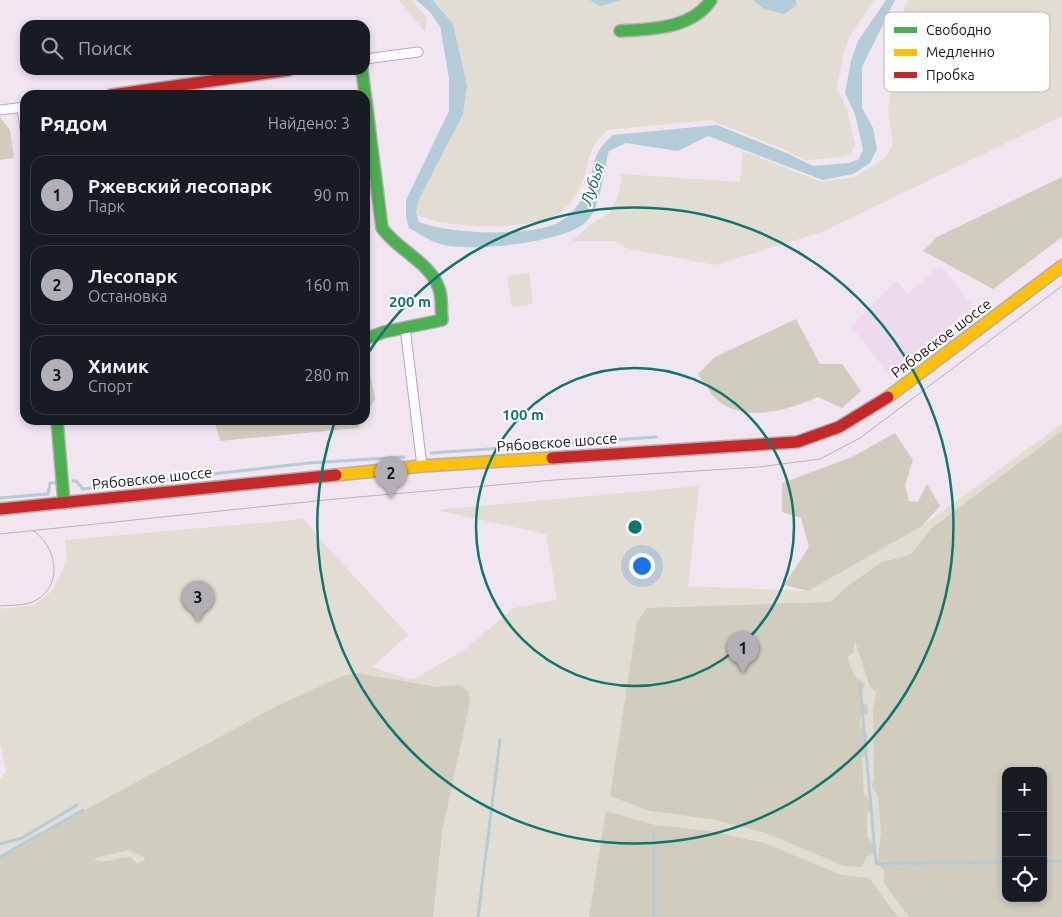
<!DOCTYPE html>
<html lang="ru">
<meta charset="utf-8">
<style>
:root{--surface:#171b24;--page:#242831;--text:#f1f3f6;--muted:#9ea1a6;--line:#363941;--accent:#b3b0b5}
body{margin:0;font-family:Ubuntu,sans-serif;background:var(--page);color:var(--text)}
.controls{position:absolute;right:15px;bottom:15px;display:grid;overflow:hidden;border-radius:10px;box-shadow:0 2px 8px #0003}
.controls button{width:45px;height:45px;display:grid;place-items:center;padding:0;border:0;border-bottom:1px solid var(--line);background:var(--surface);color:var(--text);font:25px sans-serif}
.you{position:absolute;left:641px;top:565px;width:18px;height:18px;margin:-12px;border:4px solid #fff;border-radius:50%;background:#1a73e8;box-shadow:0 0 0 8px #1a73e833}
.badge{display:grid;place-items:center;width:32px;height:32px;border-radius:50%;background:var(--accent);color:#111;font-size:16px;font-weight:700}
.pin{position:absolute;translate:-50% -41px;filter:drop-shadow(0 1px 2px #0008)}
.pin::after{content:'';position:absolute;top:26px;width:18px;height:15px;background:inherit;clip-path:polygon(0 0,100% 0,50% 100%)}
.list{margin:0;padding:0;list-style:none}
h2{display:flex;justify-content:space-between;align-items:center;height:65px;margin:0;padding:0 20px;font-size:21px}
h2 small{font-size:16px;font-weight:400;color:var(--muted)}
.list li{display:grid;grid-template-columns:32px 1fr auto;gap:15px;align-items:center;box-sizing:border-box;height:80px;margin:0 10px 10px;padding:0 10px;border:1px solid var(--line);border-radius:15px}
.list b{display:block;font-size:19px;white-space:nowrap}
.list p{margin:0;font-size:16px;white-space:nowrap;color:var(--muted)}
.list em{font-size:16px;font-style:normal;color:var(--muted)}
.icon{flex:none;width:28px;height:28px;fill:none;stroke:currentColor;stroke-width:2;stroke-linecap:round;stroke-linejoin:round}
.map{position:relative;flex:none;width:1062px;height:917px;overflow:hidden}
.search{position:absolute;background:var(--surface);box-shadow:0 2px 8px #0003;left:20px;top:20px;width:350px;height:55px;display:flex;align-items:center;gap:12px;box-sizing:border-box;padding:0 18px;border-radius:15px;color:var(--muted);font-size:19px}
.panel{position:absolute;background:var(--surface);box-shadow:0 2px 8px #0003;left:20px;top:90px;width:350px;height:335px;border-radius:15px}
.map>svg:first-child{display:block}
</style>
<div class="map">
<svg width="1062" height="917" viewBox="0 0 1062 917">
<rect width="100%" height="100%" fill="#f1e5f0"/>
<!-- built -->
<path fill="#eedaed" d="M940,265l33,41 -83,70 -39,-50 45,-45 12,13z"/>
<!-- green -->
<g fill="#e1ddd2" fill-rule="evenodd">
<path d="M399,0h13l15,18 -2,14z"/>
<path d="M434,0h440l-24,36 -7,20 -6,32 10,21 8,36 -4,8 -10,4 -36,3 -24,-12 -71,-28 -102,10c-26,21 -16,38 -31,63 -7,11 -15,21 -28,25 -35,12 -98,11 -132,-3l-4,-10 46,-96 -4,-72 -6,-18z"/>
<path d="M908,0h154v116l-240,116 -107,33 -89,-17 -12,-7h-42l19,-17 18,-11 9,-17 4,-22 118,8 3,-31 79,31 33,-5 31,-20 7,-14 -5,-33 16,-102z"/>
<path d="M529,273l4,31 -21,3 -5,-31z"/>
<path d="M1062,424v493h-1062v-138l6,-7 -6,-29v-134l34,-4 19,-15 14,-31 -2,-19 239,-21 15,19 89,97 -36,32 40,13 51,-29 51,-43 43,-8 -11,-66 -110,-24 263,-24 -11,100 120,5 114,-65zM1006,771h37v127h-37z"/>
</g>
<!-- forest -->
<g fill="#d0ccbe" fill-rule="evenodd">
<path d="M0,117l10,13 4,28 -14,2z"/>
<path d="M1062,177v60l-69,52 -70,-38 14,-14z"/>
<path d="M796,319l24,45h22l19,27 -19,17 -24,-11c-30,13 -74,27 -102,2 -7,-7 -12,-17 -18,-25l17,-17z"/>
<path d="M365,362h3l7,37 -10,17z"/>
<path d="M214,420h149l-5,8 -138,13z"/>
<path d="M1062,431v486h-153l-25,-34v-13l-7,-7 4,-30 -3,-37 -6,-10 2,-6 -1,-69 3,-19 -6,-5 -15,-46 -2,12 -6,4 7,18 11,9 -3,8v10l6,4v7l-7,2 -1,11 7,8 -1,19 -4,6 2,36 6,7v8l-3,4v22l8,11v7l-8,2 -5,11 -18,-1 -78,-33 -55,-14 -61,-8 -40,-15 27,-174 10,-14 183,-6 19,-17 33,-23 28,-7 22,-27zM1006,771h37v127h-37z"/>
<path d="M895,433l18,27 -8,25 4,16 9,1 9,-18 13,22 -18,20 -114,65 -24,-6 25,-38 -8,-29 -19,-6v-29l70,-26z"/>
<path d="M357,673l80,14 21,-2 10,5 2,12 -28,130 -9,85h-433v-61l18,-7 43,-26 212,-115 69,-32zM128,850l17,8 -1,3 -7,3 -6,-7c-14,0 -25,8 -39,2z"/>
<path d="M606,811l49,14 54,6 55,12 78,32 27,3 29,39h-309z"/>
</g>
<!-- water -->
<g fill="#b4ccd8">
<path d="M416,0h17l20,24 14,62 -4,28 -45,87 -2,11 3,10c31,12 105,15 136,2 12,-5 20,-14 27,-25 15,-25 5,-43 31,-64l104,-10 72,29 24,12 36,-3 10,-4 4,-9 -8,-36 -10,-21 6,-32 7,-20 28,-41h9l-33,67v41l11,20 4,21 -7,14 -17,11 -30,6 -115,-44 -30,15 -52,-8 -17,8c-5,18 -8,55 -21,69 -20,23 -120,33 -148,24 -11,-3 -21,-11 -31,-16l-3,-11v-17l43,-89v-33l-9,-52 -11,-15z"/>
<path d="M589,0h32l-21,6z"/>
<path d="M753,0h43v6l-12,8 -20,-5z"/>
</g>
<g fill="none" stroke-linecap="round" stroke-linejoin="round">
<!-- stream -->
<g stroke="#b4ccd8" stroke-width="3">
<path d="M431,453l225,-16"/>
<path d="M73,481h3l7,8 226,-26 95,-6"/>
<path d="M0,498l48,-4 2,-11h5"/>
<path d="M860,684l16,180 130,-2"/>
<path d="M654,834v83"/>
<path d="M0,844l22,-6 55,-33"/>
<path d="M0,857l83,-47"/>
<path d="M1043,861h19"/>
<path d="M478,917l22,-177"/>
</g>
<defs>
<g id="street">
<path d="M365,59l53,-7"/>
<path d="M22,107l3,22"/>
<path d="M0,110l25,-3"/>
<path d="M405,327l17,139"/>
</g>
<g id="fast">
<path d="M620,31c31,-2 72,-2 91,-31"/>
<path d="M362,70l20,158c16,23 51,35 58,64 2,9 1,19 2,28l-58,12 -19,7"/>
<path d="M57,420l7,83"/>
</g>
<g id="slow">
<path d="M888,397l174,-131"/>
<path d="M336,475l86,-9 130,-8"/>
</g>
<g id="jam">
<path d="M111,95l178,-25"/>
<path d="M552,458l245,-16 42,-15 49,-30"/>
<path d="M0,509l336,-34"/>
</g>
</defs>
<!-- street casing -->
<use href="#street" stroke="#b4abb3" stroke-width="11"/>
<!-- fast casing -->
<use href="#fast" stroke="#b4abb3" stroke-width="14"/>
<!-- slow casing -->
<use href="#slow" stroke="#b4abb3" stroke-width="14"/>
<!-- jam casing -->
<use href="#jam" stroke="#b4abb3" stroke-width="14"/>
<!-- street -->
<use href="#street" stroke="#fdfbfd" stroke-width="9"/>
<!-- fast -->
<use href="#fast" stroke="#4caf50" stroke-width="11"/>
<!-- slow -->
<use href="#slow" stroke="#ffc107" stroke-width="11"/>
<!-- jam -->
<use href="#jam" stroke="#c62828" stroke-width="11"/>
<!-- tram -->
<g stroke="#b7b5b7" stroke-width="1">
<path d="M0,534l335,-35 219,-19 205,-13 61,-8 40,-21 202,-152"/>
<path d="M0,606c12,-1 28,0 38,-7 26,-17 18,-54 -6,-69"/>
</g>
</g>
<!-- distance rings -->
<g fill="none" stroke="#0f766e" stroke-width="2.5">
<circle cx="635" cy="527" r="159"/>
<path d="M365 358A318 318 0 1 1 335 421"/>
</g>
<g text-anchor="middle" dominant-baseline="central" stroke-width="4" stroke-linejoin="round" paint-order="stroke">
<!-- street labels -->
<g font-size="15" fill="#1c151c" stroke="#fff">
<text transform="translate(941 338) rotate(-37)">Рябовское шоссе</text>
<text transform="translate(557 442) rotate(-4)">Рябовское шоссе</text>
<text transform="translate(152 478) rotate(-6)">Рябовское шоссе</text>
</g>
<!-- water labels -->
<g font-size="16" font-style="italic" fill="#0d5d6f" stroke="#fff">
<text transform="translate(592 184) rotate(-71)">Лубья</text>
</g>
</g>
<!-- legend -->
<rect x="884" y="12" width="166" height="80" rx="8" fill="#fff" stroke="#bbb9bb" stroke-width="1"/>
<rect x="894" y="27" width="23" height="6" fill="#4caf50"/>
<rect x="894" y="49" width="23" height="7" fill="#ffc107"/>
<rect x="894" y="72" width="23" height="6" fill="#c62828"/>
<g font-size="14" fill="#1c151c">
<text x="926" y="35">Свободно</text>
<text x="926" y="57">Медленно</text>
<text x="926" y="80">Пробка</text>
</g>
<circle cx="635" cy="527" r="8" fill="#0f766e" stroke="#fff" stroke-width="2.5"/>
<g font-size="15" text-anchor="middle" font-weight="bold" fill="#0f766e" stroke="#fff" stroke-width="4" stroke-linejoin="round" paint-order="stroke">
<text x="410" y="307">200 m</text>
<text x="523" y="420">100 m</text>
</g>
</svg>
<div class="controls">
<button>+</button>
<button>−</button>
<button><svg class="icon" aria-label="locate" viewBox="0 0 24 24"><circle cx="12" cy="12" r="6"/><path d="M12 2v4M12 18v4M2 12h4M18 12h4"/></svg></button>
</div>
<div class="you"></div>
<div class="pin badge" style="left:743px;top:673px">1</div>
<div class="pin badge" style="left:391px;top:498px">2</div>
<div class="pin badge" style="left:198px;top:622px">3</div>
<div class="search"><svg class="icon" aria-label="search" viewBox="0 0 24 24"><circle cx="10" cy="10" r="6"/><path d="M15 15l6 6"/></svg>Поиск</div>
<section class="panel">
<h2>Рядом<small>Найдено: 3</small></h2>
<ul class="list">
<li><span class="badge">1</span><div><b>Ржевский лесопарк</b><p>Парк</p></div><em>90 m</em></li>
<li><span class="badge">2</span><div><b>Лесопарк</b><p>Остановка</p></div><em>160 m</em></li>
<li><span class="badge">3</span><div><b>Химик</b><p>Спорт</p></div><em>280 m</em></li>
</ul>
</section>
</div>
